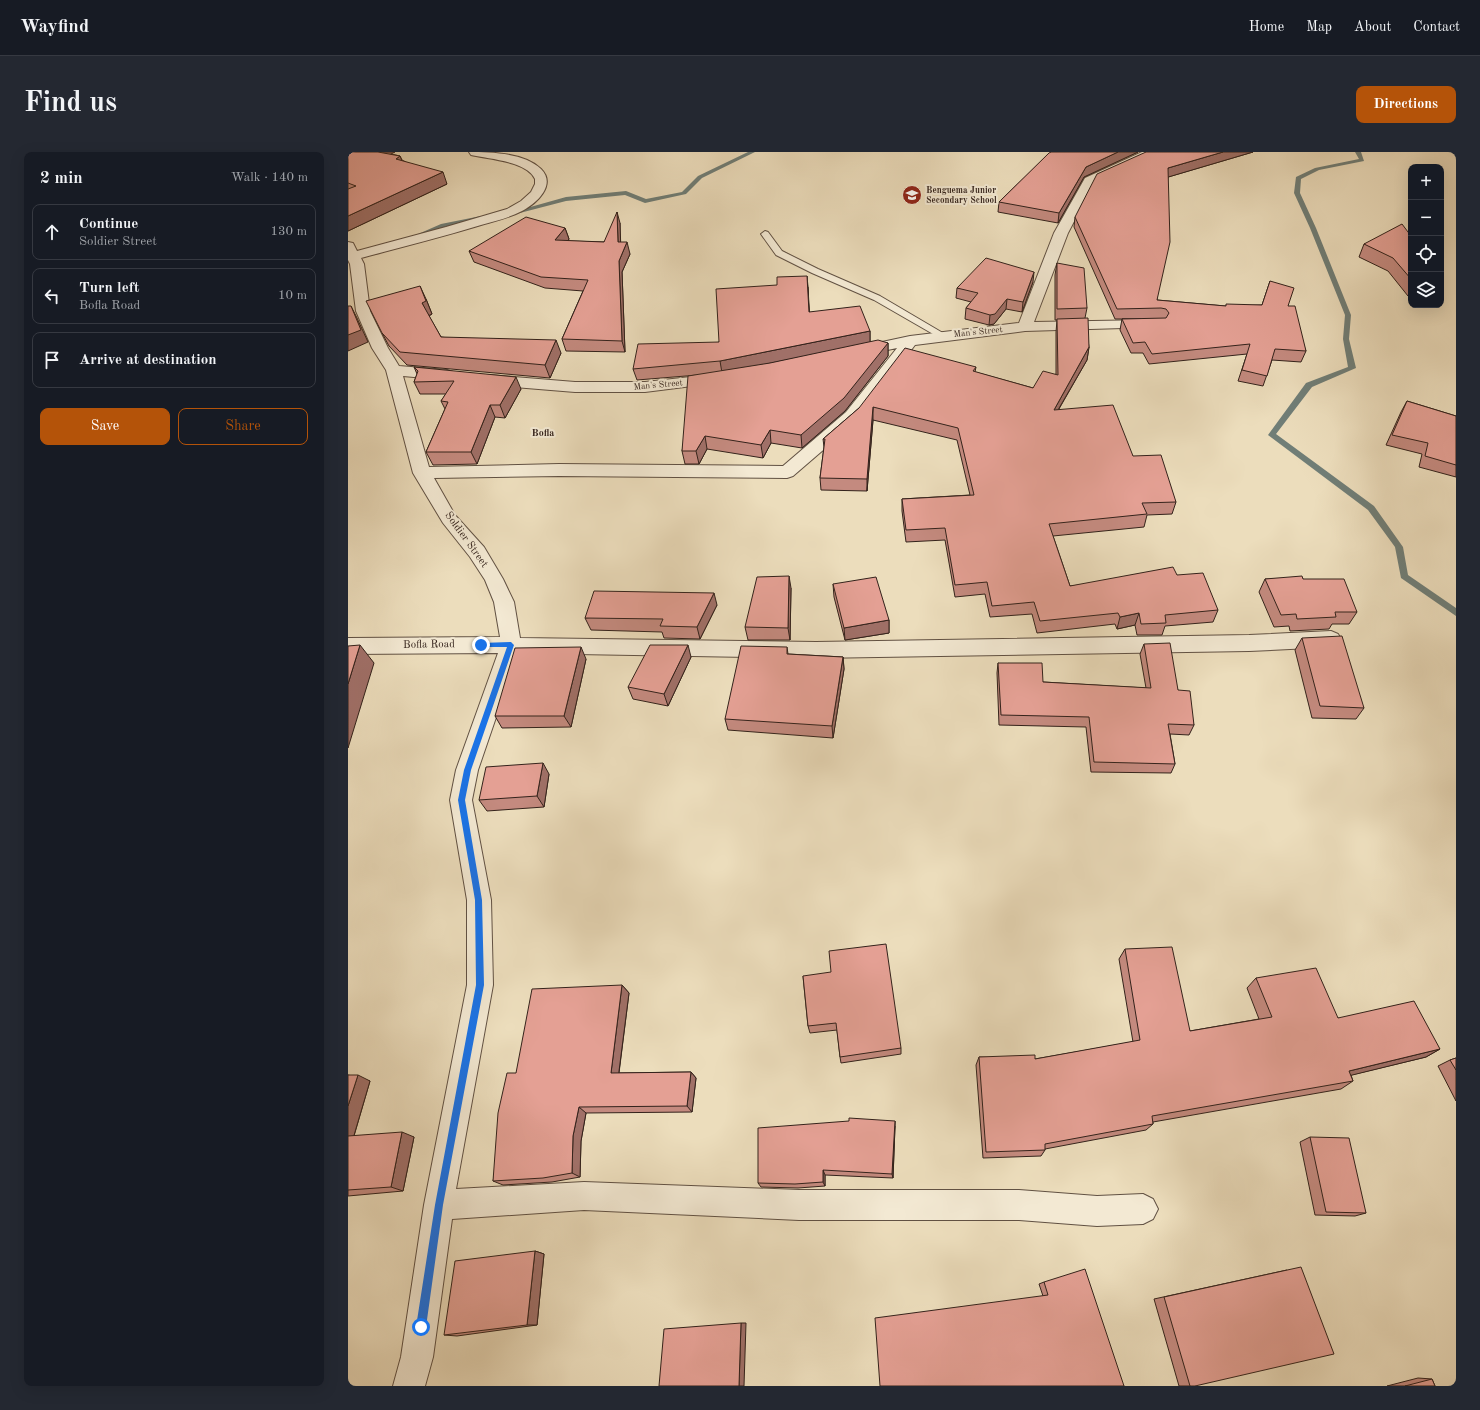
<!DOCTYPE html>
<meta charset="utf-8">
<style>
:root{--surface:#171b24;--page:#242831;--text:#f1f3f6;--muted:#9ea1a6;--line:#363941;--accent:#b45309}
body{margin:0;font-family:"Old Standard TT",serif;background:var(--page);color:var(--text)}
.controls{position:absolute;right:12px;top:12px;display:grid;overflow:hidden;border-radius:8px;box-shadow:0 4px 16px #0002}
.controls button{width:36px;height:36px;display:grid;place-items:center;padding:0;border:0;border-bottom:1px solid var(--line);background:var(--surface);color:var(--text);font:20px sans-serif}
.stop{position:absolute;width:12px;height:12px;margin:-9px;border:3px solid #1a73e8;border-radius:50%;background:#fff}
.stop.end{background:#1a73e8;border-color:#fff;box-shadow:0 1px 4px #0008}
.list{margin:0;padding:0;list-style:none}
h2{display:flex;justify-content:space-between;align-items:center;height:52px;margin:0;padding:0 16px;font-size:17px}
h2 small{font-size:13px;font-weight:400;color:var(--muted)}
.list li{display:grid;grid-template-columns:26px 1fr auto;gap:12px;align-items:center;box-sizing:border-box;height:56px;margin:0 8px 8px;padding:0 8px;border:1px solid var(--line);border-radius:8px}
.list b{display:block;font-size:15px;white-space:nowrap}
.list p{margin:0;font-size:13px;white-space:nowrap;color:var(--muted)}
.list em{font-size:13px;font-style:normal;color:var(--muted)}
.actions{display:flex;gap:8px;padding:12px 16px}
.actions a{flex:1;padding:9px 0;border:1px solid var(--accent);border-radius:8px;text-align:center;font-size:14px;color:var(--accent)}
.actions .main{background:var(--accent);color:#fff}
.icon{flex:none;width:22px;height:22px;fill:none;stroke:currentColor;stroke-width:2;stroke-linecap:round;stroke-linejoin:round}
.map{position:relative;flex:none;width:1108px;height:1234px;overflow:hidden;border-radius:8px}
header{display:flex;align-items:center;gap:24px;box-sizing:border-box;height:56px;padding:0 20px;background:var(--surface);border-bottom:1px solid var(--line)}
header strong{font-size:19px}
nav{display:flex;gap:22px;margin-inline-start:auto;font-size:14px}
.intro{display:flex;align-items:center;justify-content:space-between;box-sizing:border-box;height:96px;padding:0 24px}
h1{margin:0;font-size:28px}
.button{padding:10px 18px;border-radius:8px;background:var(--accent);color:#fff;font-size:14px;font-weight:700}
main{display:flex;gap:24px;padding:0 24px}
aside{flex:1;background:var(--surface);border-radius:8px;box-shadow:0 4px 16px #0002}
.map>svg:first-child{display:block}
</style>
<header>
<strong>Wayfind</strong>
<nav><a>Home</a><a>Map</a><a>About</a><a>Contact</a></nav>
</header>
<div class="intro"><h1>Find us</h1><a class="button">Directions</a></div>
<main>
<aside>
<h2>2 min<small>Walk · 140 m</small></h2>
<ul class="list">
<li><svg class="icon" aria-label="ahead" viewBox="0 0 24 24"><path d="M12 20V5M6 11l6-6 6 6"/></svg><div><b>Continue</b><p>Soldier Street</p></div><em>130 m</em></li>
<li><svg class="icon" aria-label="left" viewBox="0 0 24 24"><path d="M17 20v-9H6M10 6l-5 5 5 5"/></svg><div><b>Turn left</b><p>Bofla Road</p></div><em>10 m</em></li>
<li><svg class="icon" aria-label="arrive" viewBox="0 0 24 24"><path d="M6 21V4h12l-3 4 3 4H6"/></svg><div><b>Arrive at destination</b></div></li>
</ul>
<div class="actions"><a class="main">Save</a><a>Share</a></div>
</aside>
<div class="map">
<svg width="1108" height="1234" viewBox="0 0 1108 1234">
<rect width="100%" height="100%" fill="#ecddbc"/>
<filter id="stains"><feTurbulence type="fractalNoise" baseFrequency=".005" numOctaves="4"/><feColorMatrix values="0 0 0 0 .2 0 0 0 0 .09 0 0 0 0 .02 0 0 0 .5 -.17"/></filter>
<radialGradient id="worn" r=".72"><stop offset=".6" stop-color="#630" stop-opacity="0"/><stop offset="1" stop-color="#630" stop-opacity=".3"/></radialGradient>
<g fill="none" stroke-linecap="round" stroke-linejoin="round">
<!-- stream -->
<g fill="#707e77" fill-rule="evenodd">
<path d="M400,0h7l-53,26 -16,16 -41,9 -20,-8 -59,6 -54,14 -3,-2 57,-16 60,-6 20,8 36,-7 16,-16z"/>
<path d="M1007,0h6l3,9 -45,9 -18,9 -1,14 16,35 35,87 -2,24 7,29 -44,19 -36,47 98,72 29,41 5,28 48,33v8l-55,-38 -6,-31 -27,-37 -100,-75 38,-52 42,-16 -5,-28 2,-24 -35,-87 -16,-35 2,-16 19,-9 44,-9z"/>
<path d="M133,64l3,2 -1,1 -38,8 -31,12 -5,-1 32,-14z"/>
</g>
<defs>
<path id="lane" d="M417,79l3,1 14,19 36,18 62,27 68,40 -5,3 -3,-1 -66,-38 -62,-27 -36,-18 -15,-21z"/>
<g id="street">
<path d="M121,0c22,0 56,1 72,17 16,16 -5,35 -19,42 -13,7 -27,10 -41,14 -39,12 -80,22 -120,33l3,6 6,47 18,37 11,18 48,4 6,2 2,3 -2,3 -6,2 -44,-4 26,91 130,-3 224,2 63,-54 51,-64 -38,8 -5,-2 -3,-3 3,-3 56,-12 109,-13 35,-90 31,-55 57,-26h16l-2,3 -62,28 -26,50 -34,89 117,-2 5,1 2,3 -2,3 -131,4 -110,14 -57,75 -65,56 -6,2 -228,-2 -125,2 21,37 29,32 19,32 11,23 6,36 296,4 433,-7 82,-4 7,3 3,5 -3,5 -7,3 -82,4 -433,7 -298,-5 -40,117 -6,30 19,100 2,85 -37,204 128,-7 215,8h220l78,6 46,-2 10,5 5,10 -5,10 -10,5 -46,2 -78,-6h-220l-215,-10 -132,9 -19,138 -8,29h-32l8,-29 23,-152 43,-220v-85l-17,-100 6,-30 42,-117 -150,1v-16l152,-1 -6,-35 -9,-22 -15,-23 -27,-34 -30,-50 -27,-103 -14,-22 -16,-37 -6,-47 -2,-4v-18l5,1 4,8 89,-24 61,-18 14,-8 10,-9 4,-8v-5c-8,-18 -47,-20 -64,-24z"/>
<path d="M370,222l6,2 2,3 -2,3 -79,10h-70l-86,-7 -6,-2 -2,-3 2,-3 6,-2 86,7h70z"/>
</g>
</defs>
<!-- lane casing -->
<use href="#lane" stroke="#615143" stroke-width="2"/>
<!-- street casing -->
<use href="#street" stroke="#615143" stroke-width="2"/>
<!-- lane -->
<use href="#lane" fill="#f3e9d3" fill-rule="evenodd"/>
<!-- street -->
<use href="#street" fill="#f3e9d3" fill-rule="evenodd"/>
</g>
<!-- wall -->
<g fill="#c48a7f" stroke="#33221b" fill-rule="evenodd">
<path d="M0,0l43,2 9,2 2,4 45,24 -99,47z"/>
<path d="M703,0h87l-54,25 -26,46 -60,-11 1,-10z"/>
<path d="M798,0h107l-85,25 -11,123 68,6 37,-1 8,-24 18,25 18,45 -5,11 -29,-2 -9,26 -25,-5 9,-27 -98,10 -6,-11h-12l-11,-23 2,-11h19h-26l-41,-92 1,-10z"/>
<path d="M272,71v19l10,12 -8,18 3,80 -59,-1 -4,-12 21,-48 -38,-3 -71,-26 -5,-11 96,-23 4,11 -1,2 36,1z"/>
<path d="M1063,84v59l-3,1 -20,-25 -29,-14 5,-13z"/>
<path d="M709,111l30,45 -2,10 4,29 -2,13 -28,49 74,47 43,46 -4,12 -25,1 -3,12 -91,9 17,50 107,-11 41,35 -5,12 -48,4 -3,9h-25l-2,-10 -18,4 -2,-5 -78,9 -5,-19 -42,3 -5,-23 -30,3 -10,-57 -39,2 -4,-31v-12l68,-4 -13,-55 -84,-20 -6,71 -46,-1 -1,-12 4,-31 -1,-8 36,-31 117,-41 -1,5 58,16 23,-14v-42l1,-12h-2v-45z"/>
<path d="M685,130l-11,30 -16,-3 -12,15 -5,1 -24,-6 1,-11 5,-6 -15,-4 1,-10z"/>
<path d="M460,135l1,25 61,19v11l18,1v13l-43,55 -43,37 -31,-5 -8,15 -56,-9 -8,15h-14l-3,-13 16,-76 -61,5 -4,-11 86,-27zM473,201l-51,10 -10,2z"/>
<path d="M78,147l6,15 -3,2 12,21 120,16 -11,25 -143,-13 -18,-19 -7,-13z"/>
<path d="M66,215l107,22 -16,29 -10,-1 -18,47 -44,1 -7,-13 19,-43 -4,-8 5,-7h-26l-6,-12 3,-8z"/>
<path d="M1059,249l49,15v61l-37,-10 3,-13 -36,-9 15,-33z"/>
<path d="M917,427h38l54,33 -8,12h-17l-3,5 -39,2 -1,-5 -15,1 -15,-35z"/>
<path d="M485,432l56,36v13l-44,7 -11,-43z"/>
<path d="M443,436l-1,52h-42l-3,-13z"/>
<path d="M369,453l-17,34 -36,-1 -2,-6 -71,-2 -6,-12z"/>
<path d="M954,486l62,70 -8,11 -44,-1 -17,-68z"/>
<path d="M796,492l34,46 16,35 -5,10 -19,-1 5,30 -4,9 -80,-1 -5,-45 -87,-2 -2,-52 1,-10 45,19 103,6 -6,-34z"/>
<path d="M439,495l1,7 55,3 1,12 -11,69 -105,-8 -3,-11z"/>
<path d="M343,505l-23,49 -35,-7 -5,-12z"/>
<path d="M238,507l-15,68 -69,1 -7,-12z"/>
<path d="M201,622l-5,33 -57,4 -8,-11z"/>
<path d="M777,797l65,82 69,-12 -12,-31 9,-10 82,40 102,31 -14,8 -75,18 2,6 -12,8 -188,33v2l-7,6 -101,19v1l-4,6 -58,2 -7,-93 3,-8 56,2 98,-17 -14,-83z"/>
<path d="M455,824l98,72v6l-60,9 -1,-6 -3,-27 -27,3 -2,-7z"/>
<path d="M274,833l7,8 -10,80 72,-1 5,6 -4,34 -106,1 -5,28 -1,36 -28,5 -49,3 -10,-4 23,-108z"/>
<path d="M1108,906v43l-18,-35 12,-6z"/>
<path d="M0,923l22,6 -16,55 60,1 -11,54 -55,5z"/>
<path d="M547,974l-2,52 -68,-3v11l-27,2 -37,-1 -3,-4z"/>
<path d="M962,985l56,76 -11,3 -40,-1 -15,-73z"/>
<path d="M187,1099l9,3 -7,71 -80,11 -13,-1z"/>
<path d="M939,1118l-92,116h-16l-25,-87z"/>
<path d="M696,1130l80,104 -81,-90 -4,-12z"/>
<path d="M1070,1226l14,1 3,7h-48z"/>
</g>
<!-- shaded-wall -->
<g fill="#a07068" stroke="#33221b">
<path d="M23,0h24l-20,10z"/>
<path d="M770,0h20l-54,25 -26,46 1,-10 27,-46z"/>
<path d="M875,0h30l-88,26 3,-10z"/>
<path d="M52,4l5,12 -9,-9z"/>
<path d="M95,20l4,12 -99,47v-15z"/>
<path d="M269,60l3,11 1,30 -3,-11z"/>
<path d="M217,76l4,11 -10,13 -4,-12z"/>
<path d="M279,90l3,12 -8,18 3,80 -3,-11 -3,-80z"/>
<path d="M686,120l-1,10 -11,30 1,-10z"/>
<path d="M459,124l1,11 2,37 -1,-12z"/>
<path d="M72,134l6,13 6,15 -4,2 -6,-13z"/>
<path d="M1063,138v5l-3,1z"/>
<path d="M659,147l-1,10 -12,15 -5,1 1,-10z"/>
<path d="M3,154l6,12 11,24 -20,9v-16z"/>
<path d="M522,179v12l-148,30 -2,-12z"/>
<path d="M208,188l5,13 -11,25 -5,-13z"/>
<path d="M540,191v13l-43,55 -43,37 -1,-13z"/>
<path d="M741,195l-2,13 -36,62 3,-12z"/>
<path d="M168,225l5,12 -16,29 -5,-13z"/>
<path d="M142,253l5,12 -18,47 -6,-12z"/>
<path d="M525,255v13l-6,71v-12z"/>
<path d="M422,278l1,13 -8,15 -2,-13z"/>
<path d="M357,284l2,13 -8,15 -3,-13z"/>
<path d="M441,424l2,12 -1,52 -2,-12z"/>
<path d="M366,441l3,12 -17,34 -3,-12z"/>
<path d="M791,461l-4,12 -18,4 3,-12z"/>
<path d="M541,468v13l-44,7 -1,-12z"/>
<path d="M12,493l14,18 -26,85v-64z"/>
<path d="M340,493l3,12 -23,49 -4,-12z"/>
<path d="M233,495l5,12 -15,68 -7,-11z"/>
<path d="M495,505l1,12 -11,69 -1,-12z"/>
<path d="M195,611l6,11 -5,33 -7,-11z"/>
<path d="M274,833l7,8 -11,86 -7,-6z"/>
<path d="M1092,897l-14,8 -90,22 13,-8z"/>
<path d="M343,920l5,6 -4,34 -5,-6z"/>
<path d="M10,923l12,6 -18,61 -4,-2v-34z"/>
<path d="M231,955l7,6 -5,28 -1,36 -8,-4 1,-37z"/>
<path d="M547,969v5l-2,52 -1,-4z"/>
<path d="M54,980l12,5 -11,54 -12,-4z"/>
<path d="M475,1018l2,5v11l-2,-4z"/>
<path d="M187,1099l9,3 -7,71h-10z"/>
<path d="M393,1171h5l-2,63h-5z"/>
</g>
<!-- building -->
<g fill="#e4a094" stroke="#33221b">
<path d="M0,0h30l22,4 -4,3 47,13 -95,44v-27l8,-3 -8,-3z"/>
<path d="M703,0h67l-32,15 -27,46 -60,-11 50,-49z"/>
<path d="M798,0h77l-55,16 2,74 -13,58 69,6v-2l36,1 8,-24 24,7 -6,18h7l11,45 -31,-2 -8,27 -25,-6 8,-26 -98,10 -7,-12 -12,1 -11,-24 44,-1 3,-5 -3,-4 -5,-1 -44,1 -42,-92 22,-43z"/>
<path d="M269,60l1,30h9l-8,19 3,80 -60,-2 26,-59 -47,-3 -72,-26 57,-34 39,11 -10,12 49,2z"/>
<path d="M1054,72l9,12v43l-18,-21 -29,-14z"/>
<path d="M638,106l48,14 -11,30 -16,-3 -12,15 -5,1 -24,-7 12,-15 -21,-5z"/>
<path d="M709,111l27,5 3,40 -30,1z"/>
<path d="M459,124l2,36 51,-6 10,25 -150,30 -87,8 5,-25 81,-2 -3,-53 61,-4v-8z"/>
<path d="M72,134l6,15 -4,2 19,34 115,3 -11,25 -145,-13 -18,-19 -16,-32z"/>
<path d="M0,154h3l10,24 -13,5z"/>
<path d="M740,166l1,29 -35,63 59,-5 20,51 28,-1 15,47 -34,1 5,11 -98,10 21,62 103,-19 4,8 26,-2 15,37 -53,5 1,8 -25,1 -2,-11 -19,4 -2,-4 -78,8 -6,-19 -42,4 -5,-24 -32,3 -10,-57 -39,2 -4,-31 72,-4 -16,-67 -85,-21 -6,72 -47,-1 5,-39h-2l36,-31 46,-60 71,19 -3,4 60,17 10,-17 15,4 -1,-56z"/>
<path d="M530,188l10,3 -44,55 -43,37 -31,-5 -9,15 -56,-9 -9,15h-14l6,-75 82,-13z"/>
<path d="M66,215l102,10 -16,28h-10l-19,47h-45l22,-50 -7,-1 13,-20 -40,1 4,-11z"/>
<path d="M1059,249l49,15v49l-31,-9 3,-13 -36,-8z"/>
<path d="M441,424l-1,52 -43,-1 12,-50z"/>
<path d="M954,424l1,3h41l13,33h-22l1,5 -39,2 -1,-5 -15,1 -16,-36z"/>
<path d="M528,425l13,43 -45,8 -11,-44z"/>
<path d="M246,439l120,2 -17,34 -37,-1 3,-7 -78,-1z"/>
<path d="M994,484l22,72 -44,-2 -18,-68z"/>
<path d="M822,491l8,47 12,1 4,34 -26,-1 7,40 -81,-2 -5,-45 -88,-2 -3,-52h44l1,19 108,6 -7,-44z"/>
<path d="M12,493l-12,39v-38z"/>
<path d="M302,493h38l-24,49 -36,-7z"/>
<path d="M393,494l46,1v7l56,3 -11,69 -107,-7z"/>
<path d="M233,495l-17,69h-69l20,-68z"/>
<path d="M195,611l-6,33 -58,4 7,-33z"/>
<path d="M538,792l15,104 -61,9 -4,-34 -28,3 -5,-50 28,-4 -2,-21z"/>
<path d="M824,795l18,84 82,-14 -16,-39 60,-10 22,50 76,-17 26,48 -91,22 4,10 -201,35 1,8 -108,20v6l-59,2 -7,-95 56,-2v4l105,-19 -15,-91z"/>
<path d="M274,833l-11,88 80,-1 -4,34 -108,1 -6,29 -1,37 -29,5 -50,3 5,-68 9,-40h9l16,-84z"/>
<path d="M1108,906v12l-6,-10z"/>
<path d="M0,923h10l-10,31z"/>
<path d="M501,966l46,3 -3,53 -69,-4v12l-28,2 -37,-1v-55l91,-7z"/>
<path d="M54,980l-11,55 -43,3v-54z"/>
<path d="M962,985l39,1 17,75 -40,-1z"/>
<path d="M187,1099l-8,74 -83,10 11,-74z"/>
<path d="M953,1115l33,87 -139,32h-5l-26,-89z"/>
<path d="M737,1117l39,117h-244l-5,-68 173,-23 -4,-13z"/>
<path d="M393,1171l-2,63h-80l5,-57z"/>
<path d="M1084,1227l3,7h-30z"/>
</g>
<!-- route -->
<path fill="#1a73e8" d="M163,490l3,3 -43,125 -6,30 17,100 2,85 -41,220 -17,122 -2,3 -3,1 -3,-1 -2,-3 19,-122 41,-220 -1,-85 -17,-100 6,-30 43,-123h-26l-3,-2 3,-2z"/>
<!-- icons -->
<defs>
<symbol id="school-disc" viewBox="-11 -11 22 22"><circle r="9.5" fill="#8f2418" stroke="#f3e9d3"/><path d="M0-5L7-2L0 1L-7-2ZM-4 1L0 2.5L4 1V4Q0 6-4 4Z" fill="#fff"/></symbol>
</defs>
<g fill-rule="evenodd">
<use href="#school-disc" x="553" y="32" width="22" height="22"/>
</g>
<g text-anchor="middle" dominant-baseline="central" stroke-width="4" stroke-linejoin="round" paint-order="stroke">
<!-- far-poi labels -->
<g font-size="9" font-weight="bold" fill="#33221b" stroke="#f3e9d3" text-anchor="start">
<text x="578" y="38">Benguema Junior<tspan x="578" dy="10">Secondary School</tspan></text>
</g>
<!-- far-street labels -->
<g font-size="9" fill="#33221b" stroke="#f3e9d3">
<text transform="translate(630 180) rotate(-6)">Man's Street</text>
<text transform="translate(310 233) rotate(-5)">Man's Street</text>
</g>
<!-- far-neighbourhood labels -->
<g font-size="10" font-weight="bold" fill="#33221b" stroke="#f3e9d3">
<text x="195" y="281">Bofla</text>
</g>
<!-- street labels -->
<g font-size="11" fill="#33221b" stroke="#f3e9d3">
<text transform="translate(118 388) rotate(54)">Soldier Street</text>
<text transform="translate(81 493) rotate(-1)">Bofla Road</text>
</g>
</g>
<rect width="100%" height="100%" filter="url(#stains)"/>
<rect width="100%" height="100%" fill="url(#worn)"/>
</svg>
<div class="controls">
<button>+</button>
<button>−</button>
<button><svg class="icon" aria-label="locate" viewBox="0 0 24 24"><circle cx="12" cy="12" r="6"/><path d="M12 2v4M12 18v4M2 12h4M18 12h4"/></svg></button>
<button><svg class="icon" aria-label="layers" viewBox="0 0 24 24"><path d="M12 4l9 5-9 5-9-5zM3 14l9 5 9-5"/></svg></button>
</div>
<div class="stop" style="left:73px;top:1175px"></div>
<div class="stop end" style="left:133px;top:493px"></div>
</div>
</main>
